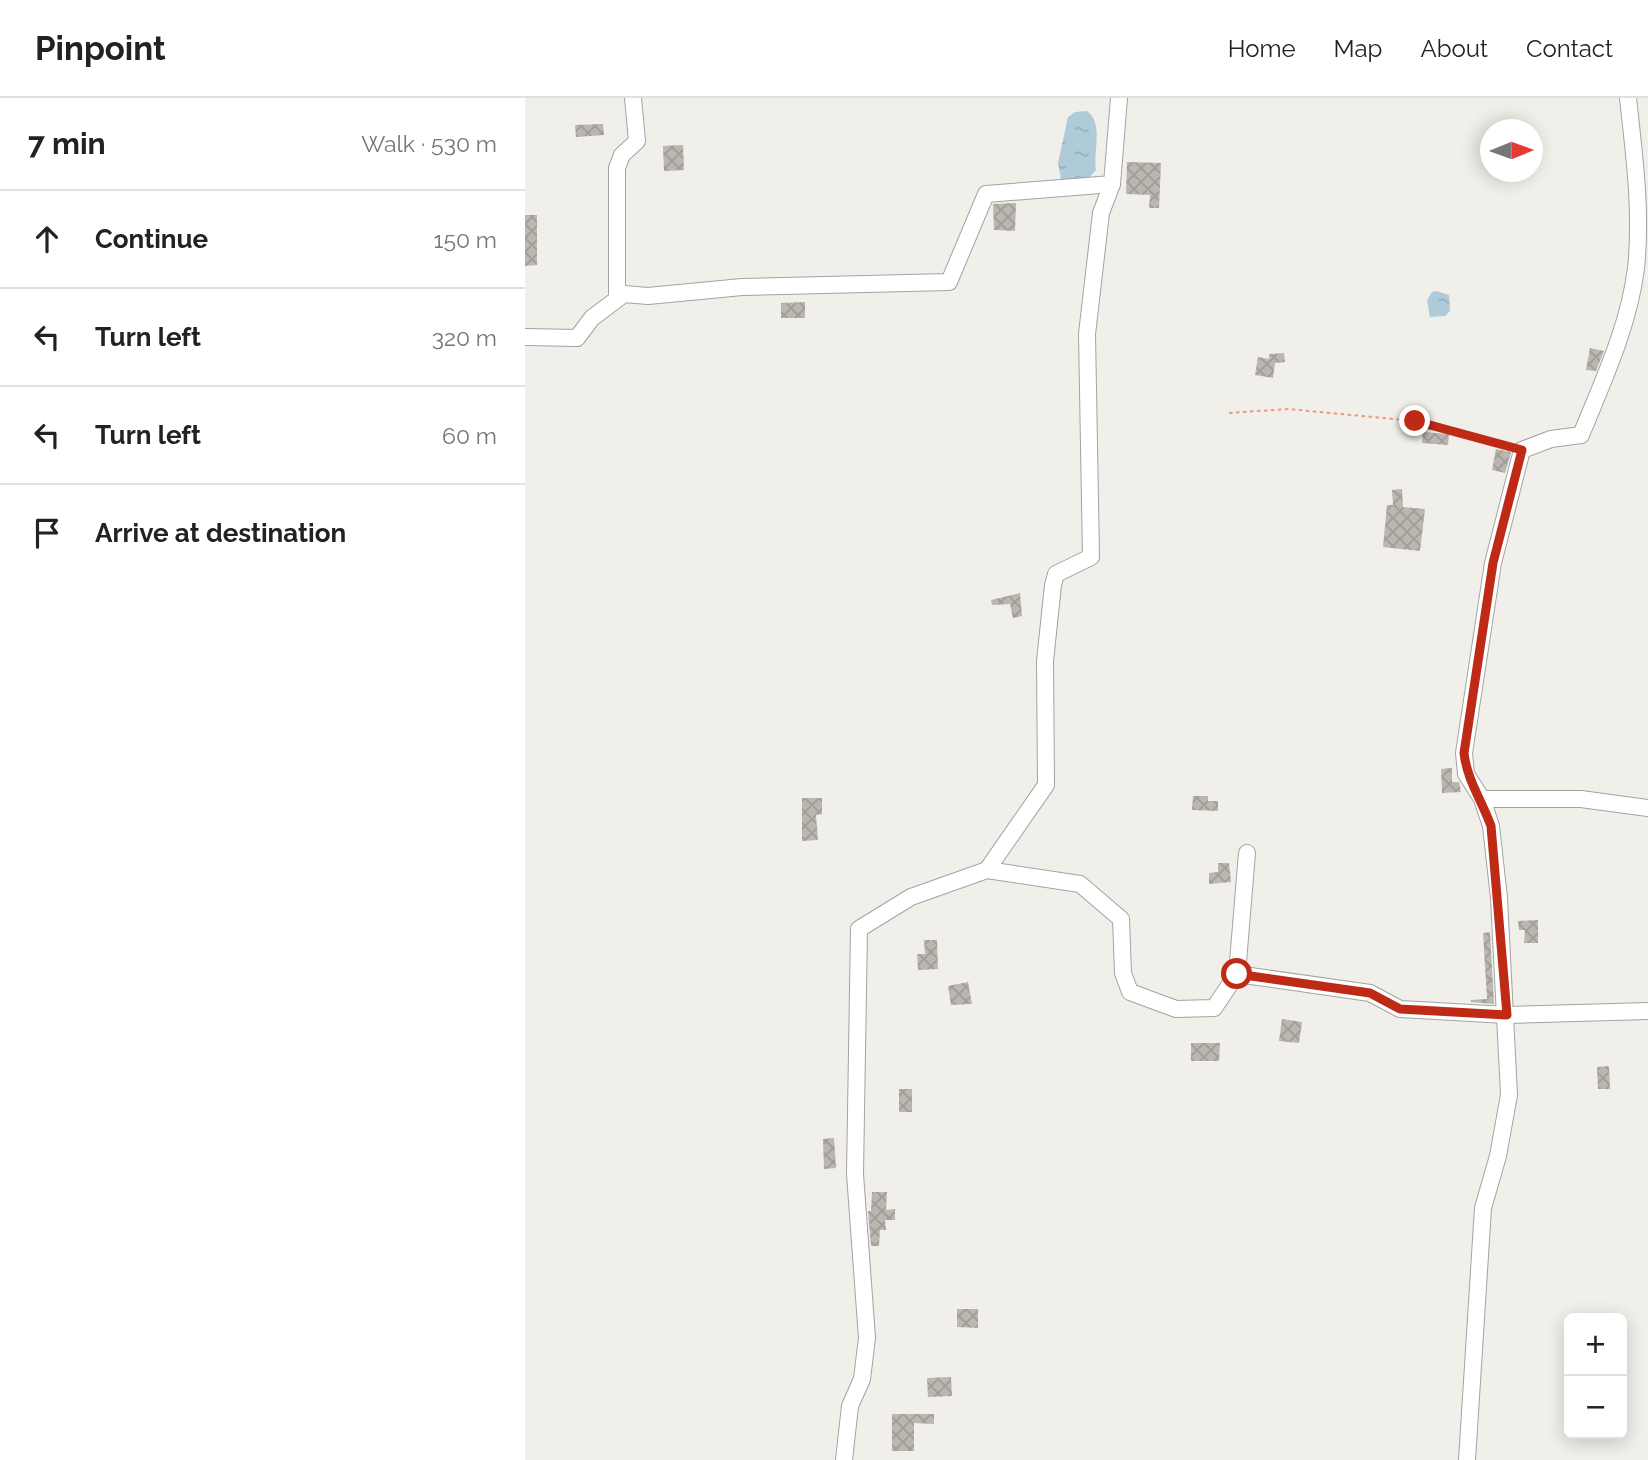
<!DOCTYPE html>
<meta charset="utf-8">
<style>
:root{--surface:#fff;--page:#f2f2f2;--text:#222;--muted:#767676;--line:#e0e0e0}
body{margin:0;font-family:Raleway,sans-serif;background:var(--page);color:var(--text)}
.controls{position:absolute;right:21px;bottom:21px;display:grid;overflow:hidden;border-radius:10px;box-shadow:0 4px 18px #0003}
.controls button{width:63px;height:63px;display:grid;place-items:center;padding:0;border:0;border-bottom:2px solid var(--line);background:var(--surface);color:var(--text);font:35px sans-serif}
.compass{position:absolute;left:955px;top:21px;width:63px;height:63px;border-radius:50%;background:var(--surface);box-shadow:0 4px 18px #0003;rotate:89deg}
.stop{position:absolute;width:21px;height:21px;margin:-16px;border:5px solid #be2a16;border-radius:50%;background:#fff}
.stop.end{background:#be2a16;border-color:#fff;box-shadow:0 2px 7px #0008}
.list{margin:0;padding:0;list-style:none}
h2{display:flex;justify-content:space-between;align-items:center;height:91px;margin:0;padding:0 28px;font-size:30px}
h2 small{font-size:23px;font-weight:400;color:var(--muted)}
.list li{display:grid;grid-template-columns:46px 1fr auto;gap:21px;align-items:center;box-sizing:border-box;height:98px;padding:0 28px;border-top:2px solid var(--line)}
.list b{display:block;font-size:26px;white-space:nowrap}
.list em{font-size:23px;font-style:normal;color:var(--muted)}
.icon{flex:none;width:38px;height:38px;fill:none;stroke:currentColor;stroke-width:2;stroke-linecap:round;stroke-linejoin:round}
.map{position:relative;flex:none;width:1123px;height:1362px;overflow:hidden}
header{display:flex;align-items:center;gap:42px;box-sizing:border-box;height:98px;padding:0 35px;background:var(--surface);border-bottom:2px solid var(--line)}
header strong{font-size:33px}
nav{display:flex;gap:38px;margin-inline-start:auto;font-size:24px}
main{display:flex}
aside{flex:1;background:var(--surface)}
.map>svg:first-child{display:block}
</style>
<header>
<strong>Pinpoint</strong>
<nav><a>Home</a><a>Map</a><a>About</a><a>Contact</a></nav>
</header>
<main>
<aside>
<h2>7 min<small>Walk · 530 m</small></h2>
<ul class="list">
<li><svg class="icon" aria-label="ahead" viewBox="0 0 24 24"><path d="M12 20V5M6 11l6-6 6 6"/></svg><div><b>Continue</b></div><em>150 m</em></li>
<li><svg class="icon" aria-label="left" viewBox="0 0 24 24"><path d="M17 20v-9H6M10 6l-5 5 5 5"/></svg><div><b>Turn left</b></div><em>320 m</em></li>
<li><svg class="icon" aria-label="left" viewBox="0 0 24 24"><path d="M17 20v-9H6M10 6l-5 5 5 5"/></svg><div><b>Turn left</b></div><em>60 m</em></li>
<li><svg class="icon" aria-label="arrive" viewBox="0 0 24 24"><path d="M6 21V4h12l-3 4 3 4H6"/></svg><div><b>Arrive at destination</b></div></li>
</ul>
</aside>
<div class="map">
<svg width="1123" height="1362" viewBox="0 0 1123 1362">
<defs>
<pattern id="water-ripples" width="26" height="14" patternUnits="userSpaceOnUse" patternTransform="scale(1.75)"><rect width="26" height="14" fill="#afcbd9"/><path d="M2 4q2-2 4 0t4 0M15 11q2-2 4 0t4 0" fill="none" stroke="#96aeba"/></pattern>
<pattern id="building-cross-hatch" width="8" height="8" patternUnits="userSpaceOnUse" patternTransform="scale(1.75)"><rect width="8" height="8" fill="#bab6b0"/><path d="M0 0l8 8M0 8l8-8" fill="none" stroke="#a09c97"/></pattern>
</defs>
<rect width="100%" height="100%" fill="#f1efea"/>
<!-- water -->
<g fill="url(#water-ripples)">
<path d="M562,13c17,12 6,41 9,59l-9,10 -25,5 -4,-22 10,-46 7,-5z"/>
<path d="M912,193l12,4 1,16 -5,5 -15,1 -3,-17 5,-8z"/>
</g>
<!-- building -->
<g fill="url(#building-cross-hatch)">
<path d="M78,26l1,11 -28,2 -1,-12z"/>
<path d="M158,47l1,25 -20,1 -1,-25z"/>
<path d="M602,64l34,1 -2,45h-10l1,-13 -24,-1z"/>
<path d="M491,105l-1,28 -21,-1 -1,-26z"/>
<path d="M0,117h12v50l-12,1z"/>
<path d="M280,204v16h-24v-15z"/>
<path d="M1065,250l14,3 -8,20 -10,-1z"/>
<path d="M759,255l1,9 -10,1 -2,15 -18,-3 3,-18 11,2v-5z"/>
<path d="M898,334l26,2 -1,11 -26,-2z"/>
<path d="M971,351l15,3 -6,21 -13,-3z"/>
<path d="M877,391l1,18 22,2 -5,42 -37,-4 4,-42h6l-1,-15z"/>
<path d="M495,495l2,23 -9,2 -3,-14 -18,1 -1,-5z"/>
<path d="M927,670v14h7l2,10 -19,1 -1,-24z"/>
<path d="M668,698h15v5h10v10l-26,-1z"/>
<path d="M277,700h20v16l-6,1 2,25 -16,1z"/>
<path d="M693,765h11l2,19 -22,2v-11l9,-1z"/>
<path d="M1013,822v23h-14l1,-13h-6l-1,-9z"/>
<path d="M965,834l4,72 -23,-2v-2l16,-1 -4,-66z"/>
<path d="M399,842h13l1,29 -20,1 -1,-16h8z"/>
<path d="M443,884l4,22 -21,1 -3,-19z"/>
<path d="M757,921l20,3 -3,21 -20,-2z"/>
<path d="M666,945h29l-1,18h-28z"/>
<path d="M1084,968l1,23h-12l-1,-22z"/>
<rect x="374" y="991" width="13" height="23"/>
<path d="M309,1040l2,30 -12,1 -1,-30z"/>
<path d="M347,1094h15l-1,18 9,-1v11h-10l1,10h-6l-1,16h-8l-3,-35h3z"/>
<path d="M432,1211h21v19l-21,-1z"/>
<path d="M426,1279l1,19 -24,1 -1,-19z"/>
<path d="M367,1316h42v10l-20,-1v28h-22z"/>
</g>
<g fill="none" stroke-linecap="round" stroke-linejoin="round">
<defs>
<g id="minor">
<path d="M92,199v-129l5,-13 15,-14 -4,-43"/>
<path d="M0,239l52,1 15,-20 32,-24 24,2 94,-9 207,-5 37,-88 126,-10 7,-86"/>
<path d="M957,701h99l67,9"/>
<path d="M462,772l93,14 41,35 2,54 7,19 46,17 38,-1 23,-34 133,19 30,16 107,6 141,-4"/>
<path d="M712,876l10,-121"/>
<path d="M319,1362l6,-54 12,-27 5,-41 -12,-164 4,-245 52,-32 76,-27 59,-85 -1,-124 8,-76 3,-11 35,-17 -4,-223 14,-121 11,-29"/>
<path d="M942,1362l16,-252 15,-52 11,-61 -10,-197 -8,-72 -9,-27 -16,-25 -2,-21 29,-190 29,-113 29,-11 30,-4c22,-54 48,-109 55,-167 6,-57 -2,-114 -8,-170"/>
</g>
</defs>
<!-- minor casing -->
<use href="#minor" stroke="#a3a3a3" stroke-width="18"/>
<!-- path -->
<path stroke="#ec9880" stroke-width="2" stroke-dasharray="3.5 3.5" stroke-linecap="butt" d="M704,315l59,-4 127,12 92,25"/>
<!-- minor -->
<use href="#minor" stroke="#fff" stroke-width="16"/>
</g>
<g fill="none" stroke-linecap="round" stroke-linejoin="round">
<!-- route -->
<path stroke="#be2a16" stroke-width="9" d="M712,876l133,19 30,16 107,6 -16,-189c-9,-25 -24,-46 -27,-73l29,-190 29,-113 -107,-29"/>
</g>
</svg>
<div class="controls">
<button>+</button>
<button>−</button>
</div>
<svg class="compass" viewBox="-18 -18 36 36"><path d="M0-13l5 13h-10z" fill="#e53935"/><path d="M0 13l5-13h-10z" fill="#767676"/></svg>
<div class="stop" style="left:712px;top:876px"></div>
<div class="stop end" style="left:890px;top:323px"></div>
</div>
</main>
